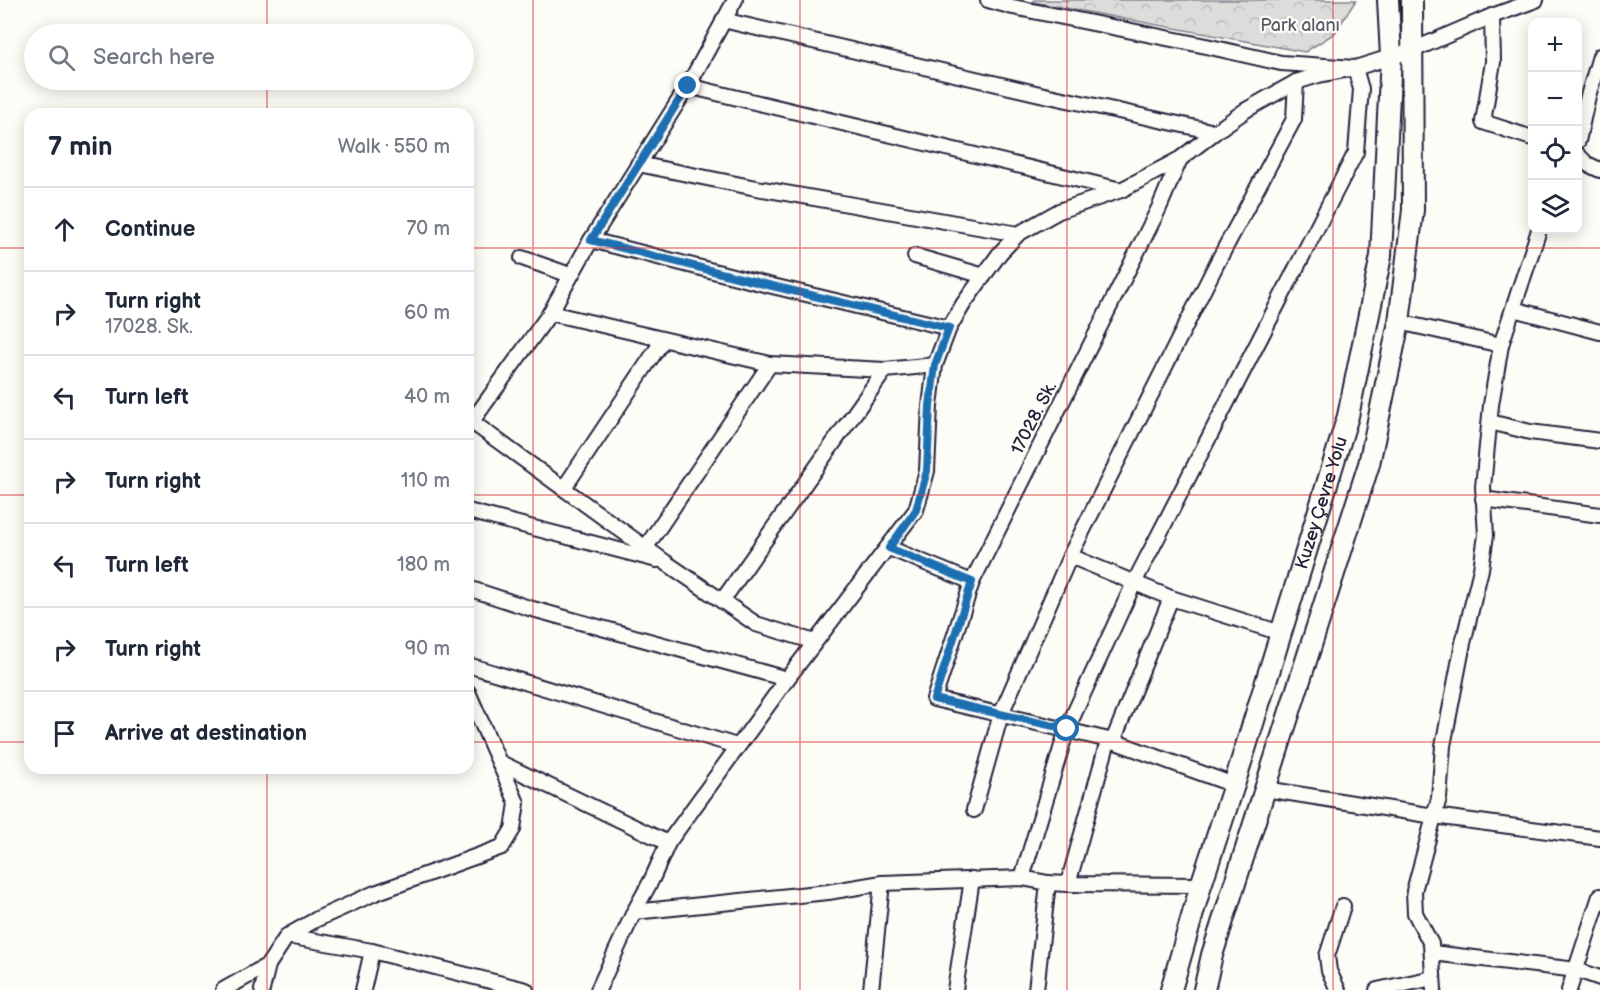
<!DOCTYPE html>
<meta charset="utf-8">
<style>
:root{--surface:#fff;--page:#f6f6f7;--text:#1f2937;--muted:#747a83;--line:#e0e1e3}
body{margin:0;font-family:"Balsamiq Sans",sans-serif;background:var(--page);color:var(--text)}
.controls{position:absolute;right:18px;top:18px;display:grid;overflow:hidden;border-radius:12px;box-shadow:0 3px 15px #0003}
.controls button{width:54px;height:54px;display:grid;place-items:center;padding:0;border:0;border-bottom:2px solid var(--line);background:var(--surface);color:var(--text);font:30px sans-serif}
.stop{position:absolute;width:18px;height:18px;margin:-14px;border:4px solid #1f6fb2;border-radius:50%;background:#fff}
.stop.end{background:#1f6fb2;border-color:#fff;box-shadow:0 2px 6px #0008}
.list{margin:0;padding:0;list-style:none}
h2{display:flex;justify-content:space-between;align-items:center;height:78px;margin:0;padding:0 24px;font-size:26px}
h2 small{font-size:20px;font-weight:400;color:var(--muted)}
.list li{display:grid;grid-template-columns:39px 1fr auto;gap:18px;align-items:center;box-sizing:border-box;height:84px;padding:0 24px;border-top:2px solid var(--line)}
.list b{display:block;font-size:22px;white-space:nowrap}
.list p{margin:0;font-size:20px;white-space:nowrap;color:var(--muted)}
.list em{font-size:20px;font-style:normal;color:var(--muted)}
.icon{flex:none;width:33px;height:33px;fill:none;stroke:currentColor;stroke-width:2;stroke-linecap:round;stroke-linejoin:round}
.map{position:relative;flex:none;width:1600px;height:990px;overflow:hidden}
.search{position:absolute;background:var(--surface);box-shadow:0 3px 15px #0003;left:24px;top:24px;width:450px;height:66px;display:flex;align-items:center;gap:15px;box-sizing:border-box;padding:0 21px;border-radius:33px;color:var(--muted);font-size:22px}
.panel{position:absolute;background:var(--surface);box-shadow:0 3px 15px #0003;left:24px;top:108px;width:450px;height:666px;border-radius:18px}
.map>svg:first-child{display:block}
</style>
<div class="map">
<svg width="1600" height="990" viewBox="0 0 1600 990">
<defs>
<pattern id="park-crowns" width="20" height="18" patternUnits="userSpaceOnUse" patternTransform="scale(1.5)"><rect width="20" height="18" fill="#dddcdb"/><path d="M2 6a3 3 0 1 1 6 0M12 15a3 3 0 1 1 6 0" fill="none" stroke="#bdbcbd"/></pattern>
</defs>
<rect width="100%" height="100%" fill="#fdfcf7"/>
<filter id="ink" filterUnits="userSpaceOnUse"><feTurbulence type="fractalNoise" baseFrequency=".0167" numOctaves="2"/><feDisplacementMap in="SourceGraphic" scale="12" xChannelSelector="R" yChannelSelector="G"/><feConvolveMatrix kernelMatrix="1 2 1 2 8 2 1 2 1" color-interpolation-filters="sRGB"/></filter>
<g filter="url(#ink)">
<!-- park -->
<path fill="url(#park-crowns)" stroke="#807f8b" stroke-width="1.5" d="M1034,0h322l-21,33 -30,19 -272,-50z"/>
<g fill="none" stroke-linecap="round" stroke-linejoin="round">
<defs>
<g id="minor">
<path d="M988,0l25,7 193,39 75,17 74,5 6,21 -5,63 -222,431 -67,146 -45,149"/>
<path d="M1492,16l1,46 -10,60 49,16"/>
<path d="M723,20l317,74 175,38"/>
<path d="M688,86l433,104"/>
<path d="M1578,141l10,-45 12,-40"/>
<path d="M1578,155l9,9 13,6"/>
<path d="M1180,159l-21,49 -187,374 -38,117 179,42 121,44"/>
<path d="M638,164l113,23 267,47"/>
<path d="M591,240l173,44 185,44"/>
<path d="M915,256l69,20"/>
<path d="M522,258l48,17"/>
<path d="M1513,309l87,23"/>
<path d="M550,313l220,51 115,6 50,-5"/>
<path d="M1399,322l102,23"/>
<path d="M472,422l193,140 91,62 59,18"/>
<path d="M1490,422l40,10 70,9"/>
<path d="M468,427l82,-114 41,-73 97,-154 47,-86"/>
<path d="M564,488l99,-148"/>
<path d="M1483,499l117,16"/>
<path d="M468,511l189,49"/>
<path d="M646,547l124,-183"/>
<path d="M889,548l83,34"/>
<path d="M1070,556l101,42 110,35"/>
<path d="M468,588l61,20 258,71"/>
<path d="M722,601l163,-231"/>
<path d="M468,665l269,81"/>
<path d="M1113,741l58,-143"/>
<path d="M501,763l167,80"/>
<path d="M1265,789l169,27 166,22"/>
<path d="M974,810l27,-96 69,-158 147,-293 77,-144 2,-37"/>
<path d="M1068,884l40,-143"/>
<path d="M634,912l194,-20 54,-9 140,-5 26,5 20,1 133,1"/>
<path d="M287,936l85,15 154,39"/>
<path d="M1432,953l145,17 23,8"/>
<path d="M223,990l45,-25"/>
<path d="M262,990l6,-25 19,-29 30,-17 58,-26 127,-46 11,-18 4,-26 -49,-111"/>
<path d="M363,990l9,-39"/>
<path d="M598,990l36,-78 18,-33 16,-36 119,-164 129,-169 11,-39 3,-65 5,-41 14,-37 15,-25 36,-50 18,-19 41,-23 62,-21 59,-31 35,-27 31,-22 50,-28 23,-7 36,-7 58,-18 79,-34 44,-16"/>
<path d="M871,990l11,-107"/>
<path d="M955,990l17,-111"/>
<path d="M1036,990l12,-107"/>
<path d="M1338,990l-9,-19 -2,-15 16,-50"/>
<path d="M1377,990l56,-12"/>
<path d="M1434,990l-3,-46 -16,-31 -1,-22 25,-93 4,-52 20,-103 18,-74 5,-34 -3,-48 8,-82 10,-60 38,-115"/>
<path d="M1569,990l31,-94"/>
</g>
<g id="highway">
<path id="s1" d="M1171,990l30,-105 33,-100 114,-369 33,-160 10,-200 -3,-56"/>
<path d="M1204,990l8,-35 157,-491 30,-142 14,-112 -1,-210"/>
</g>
</defs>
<!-- minor casing -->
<use href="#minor" stroke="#22223b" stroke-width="18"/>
<!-- highway casing -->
<use href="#highway" stroke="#22223b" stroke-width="24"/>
<!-- minor -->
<use href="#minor" stroke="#fdfcf7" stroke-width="14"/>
<!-- highway -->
<use href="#highway" stroke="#fdfcf7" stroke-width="20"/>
</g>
</g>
<g fill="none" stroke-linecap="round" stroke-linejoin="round" filter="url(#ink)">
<!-- route -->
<path stroke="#1f6fb2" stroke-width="8" d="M688,86l-97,154 173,44 185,44 -14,37 -5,41 -3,65 -11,39 -27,38 83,34 -38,117 133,30"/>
</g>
<!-- grid -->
<path fill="none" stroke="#d62828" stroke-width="1.5" stroke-opacity="0.55" d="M267,0v34M533,0v990M800,0v990M1067,0v990M1333,0v990M267,80v34M0,248h30M468,248h1132M0,495h30M468,495h1132M0,742h30M468,742h1132M267,768v222"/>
<g text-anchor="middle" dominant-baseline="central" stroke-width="4.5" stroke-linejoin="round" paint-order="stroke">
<!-- park labels -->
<g font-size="18" fill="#5a5a6b" stroke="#fdfcf7">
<text x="1300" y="25">Park alanı</text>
</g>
<!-- street labels -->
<g font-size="18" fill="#22223b" stroke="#fdfcf7">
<text transform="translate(1034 418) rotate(-63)">17028. Sk.</text>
<text stroke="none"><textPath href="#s1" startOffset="510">Kuzey Çevre Yolu</textPath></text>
</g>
</g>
</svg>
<div class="controls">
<button>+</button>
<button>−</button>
<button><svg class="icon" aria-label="locate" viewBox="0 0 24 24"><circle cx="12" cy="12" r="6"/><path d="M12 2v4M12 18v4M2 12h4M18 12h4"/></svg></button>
<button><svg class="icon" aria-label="layers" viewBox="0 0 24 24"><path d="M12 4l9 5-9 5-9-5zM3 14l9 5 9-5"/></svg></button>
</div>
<div class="stop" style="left:1067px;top:729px"></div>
<div class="stop end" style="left:688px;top:86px"></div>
<div class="search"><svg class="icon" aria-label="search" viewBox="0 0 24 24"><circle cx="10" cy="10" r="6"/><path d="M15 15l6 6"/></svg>Search here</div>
<section class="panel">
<h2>7 min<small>Walk · 550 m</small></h2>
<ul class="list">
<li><svg class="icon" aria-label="ahead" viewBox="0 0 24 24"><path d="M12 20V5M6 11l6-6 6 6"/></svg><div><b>Continue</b></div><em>70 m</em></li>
<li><svg class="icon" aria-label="right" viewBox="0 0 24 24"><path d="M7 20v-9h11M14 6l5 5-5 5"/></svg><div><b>Turn right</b><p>17028. Sk.</p></div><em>60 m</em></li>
<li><svg class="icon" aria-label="left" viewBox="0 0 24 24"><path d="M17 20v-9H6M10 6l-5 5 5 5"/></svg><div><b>Turn left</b></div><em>40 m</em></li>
<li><svg class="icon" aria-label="right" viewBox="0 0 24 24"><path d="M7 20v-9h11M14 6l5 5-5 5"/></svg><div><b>Turn right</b></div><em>110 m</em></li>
<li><svg class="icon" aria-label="left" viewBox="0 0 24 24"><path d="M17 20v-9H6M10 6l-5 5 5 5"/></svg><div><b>Turn left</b></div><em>180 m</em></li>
<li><svg class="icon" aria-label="right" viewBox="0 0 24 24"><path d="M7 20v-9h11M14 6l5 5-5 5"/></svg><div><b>Turn right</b></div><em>90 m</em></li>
<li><svg class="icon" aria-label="arrive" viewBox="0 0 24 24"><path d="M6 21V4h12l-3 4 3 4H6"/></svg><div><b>Arrive at destination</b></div></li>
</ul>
</section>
</div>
